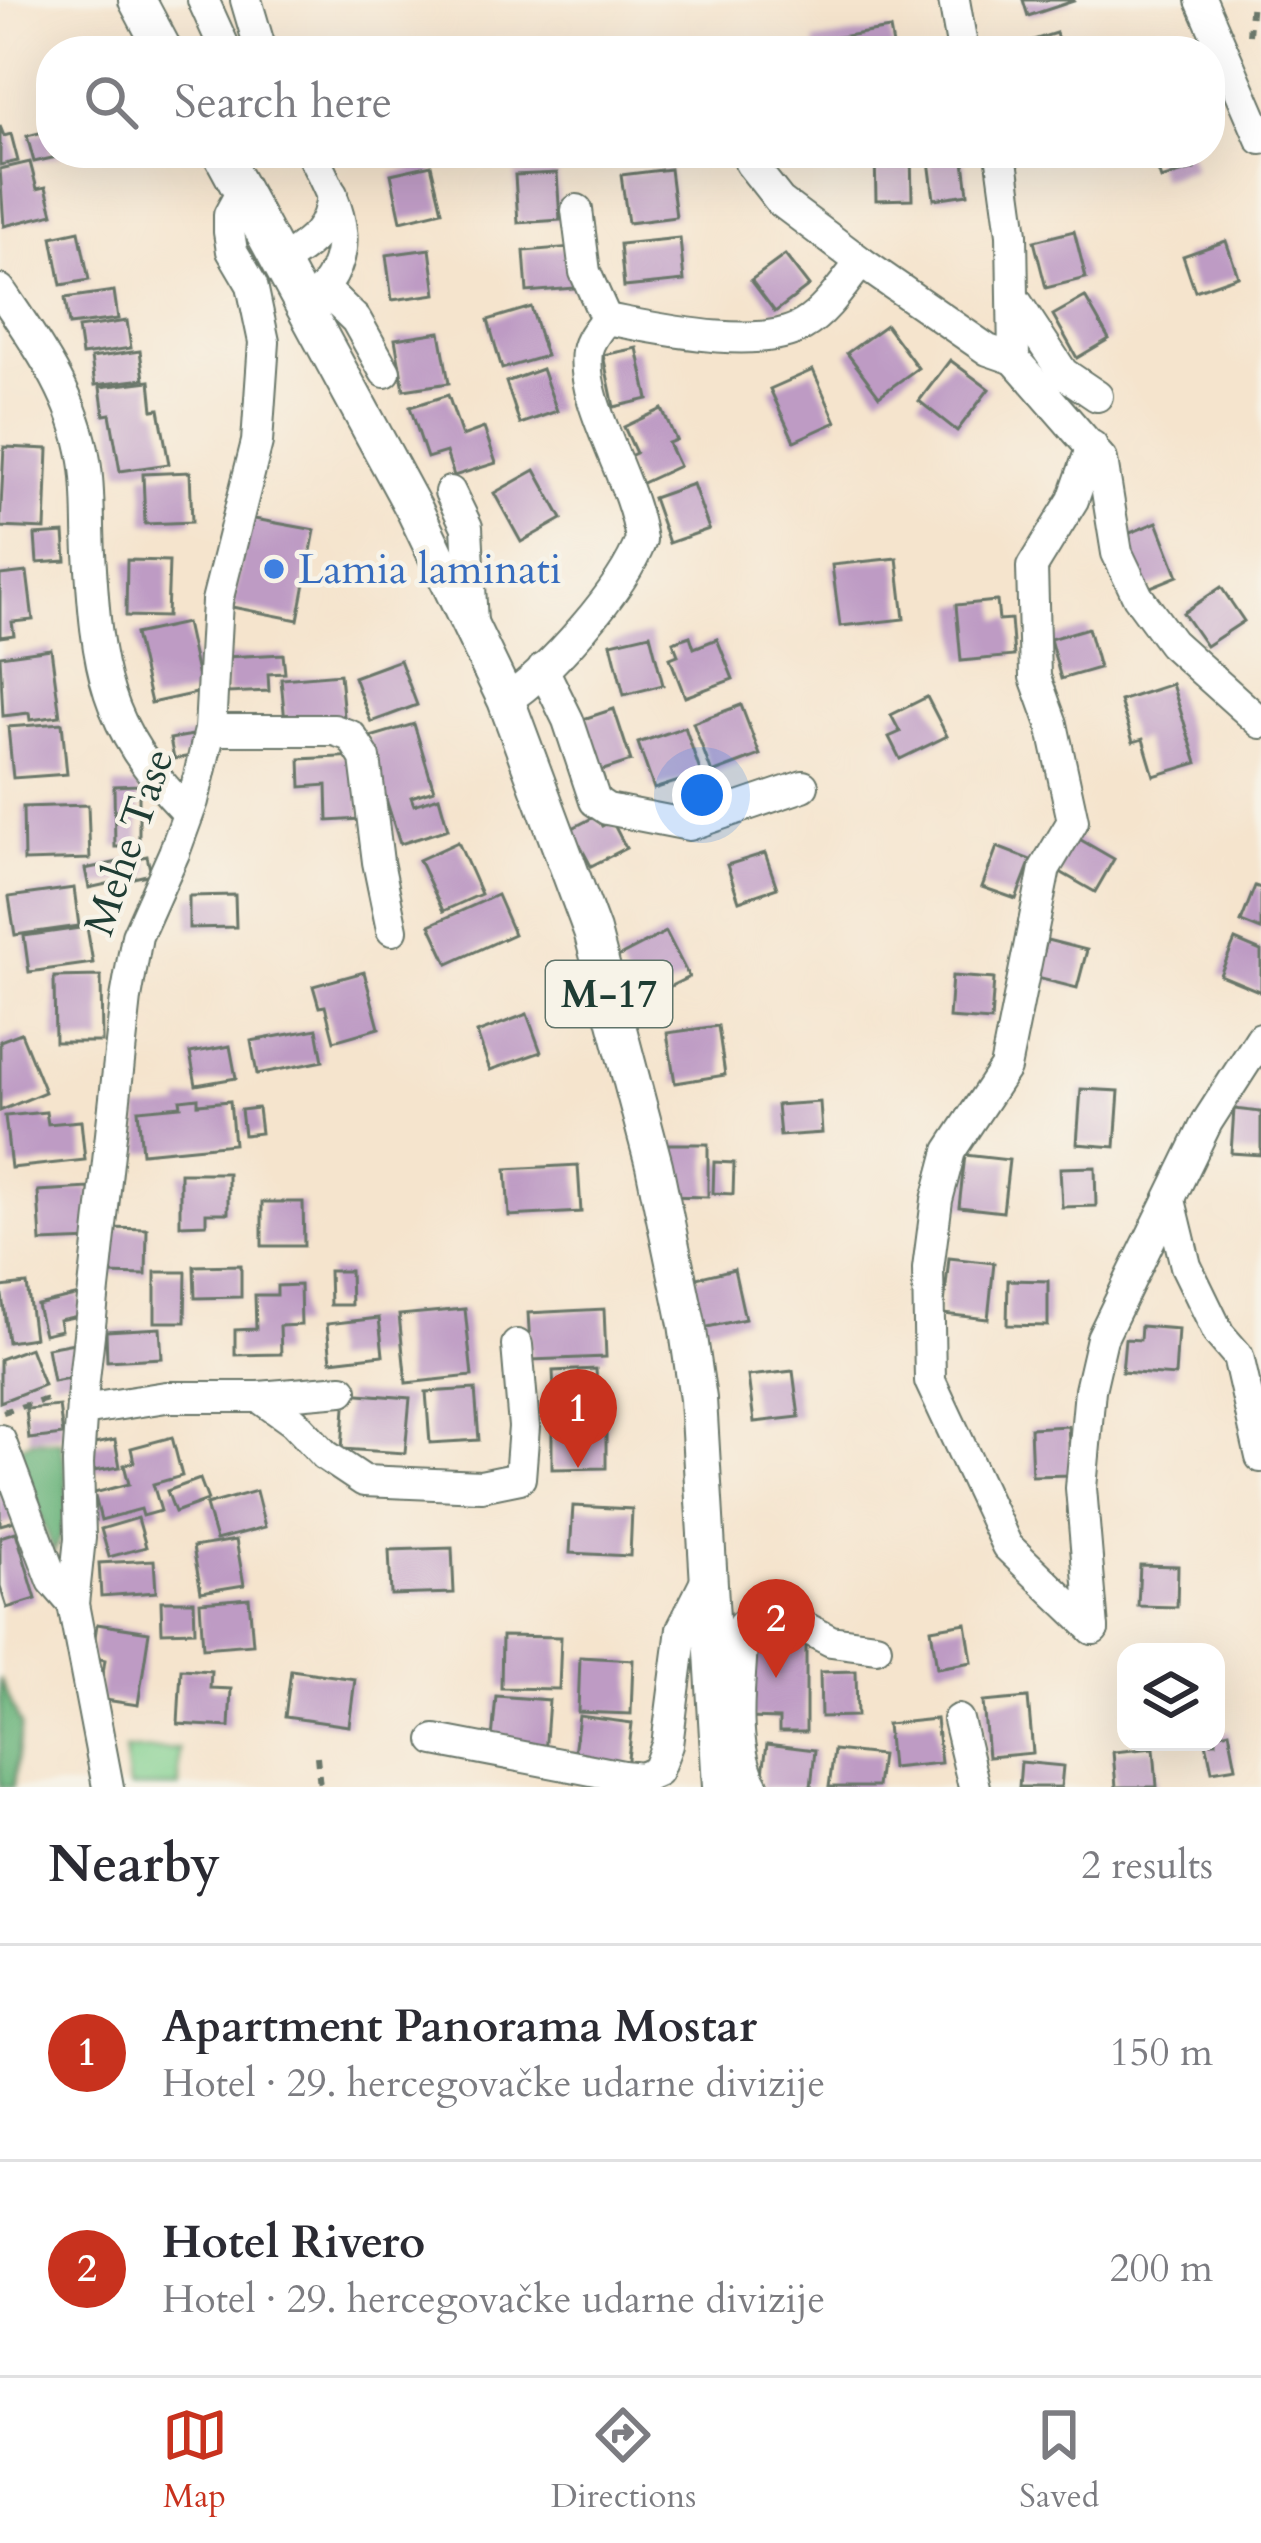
<!DOCTYPE html>
<meta charset="utf-8">
<style>
:root{--surface:#fff;--page:#f7f7f7;--text:#2b2b33;--muted:#7c7c81;--line:#e1e1e2;--accent:#c8321e}
body{margin:0;font-family:Cardo,serif;background:var(--page);color:var(--text)}
.controls{position:absolute;right:36px;bottom:36px;display:grid;overflow:hidden;border-radius:24px;box-shadow:0 12px 48px #0002}
.controls button{width:108px;height:108px;display:grid;place-items:center;padding:0;border:0;border-bottom:3px solid var(--line);background:var(--surface);color:var(--text);font:60px sans-serif}
.you{position:absolute;left:702px;top:795px;width:42px;height:42px;margin:-30px;border:9px solid #fff;border-radius:50%;background:#1a73e8;box-shadow:0 0 0 18px #1a73e833}
.badge{display:grid;place-items:center;width:78px;height:78px;border-radius:50%;background:var(--accent);color:#fff;font-size:39px;font-weight:700}
.pin{position:absolute;translate:-50% -99px;filter:drop-shadow(0 3px 6px #0008)}
.pin::after{content:'';position:absolute;top:63px;width:42px;height:36px;background:inherit;clip-path:polygon(0 0,100% 0,50% 100%)}
.list{margin:0;padding:0;list-style:none}
h2{display:flex;justify-content:space-between;align-items:center;height:156px;margin:0;padding:0 48px;font-size:51px}
h2 small{font-size:39px;font-weight:400;color:var(--muted)}
.list li{display:grid;grid-template-columns:78px 1fr auto;gap:36px;align-items:center;box-sizing:border-box;height:216px;padding:0 48px;border-top:3px solid var(--line)}
.list b{display:block;font-size:45px;white-space:nowrap}
.list p{margin:0;font-size:39px;white-space:nowrap;color:var(--muted)}
.list em{font-size:39px;font-style:normal;color:var(--muted)}
.icon{flex:none;width:66px;height:66px;fill:none;stroke:currentColor;stroke-width:2;stroke-linecap:round;stroke-linejoin:round}
.map{position:relative;flex:none;width:1261px;height:1787px;overflow:hidden}
.search{position:absolute;background:var(--surface);box-shadow:0 12px 48px #0002;left:36px;right:36px;top:36px;height:132px;display:flex;align-items:center;gap:30px;box-sizing:border-box;padding:0 42px;border-radius:48px;color:var(--muted);font-size:45px}
.sheet{height:588px;background:var(--surface)}
nav{display:flex;justify-content:space-around;align-items:center;box-sizing:border-box;height:168px;border-top:3px solid var(--line);background:var(--surface);font-size:33px;color:var(--muted)}
nav a{display:grid;justify-items:center;gap:6px}
nav .on{color:var(--accent)}
.map>svg:first-child{display:block}
</style>
<div class="map">
<svg width="1261" height="1787" viewBox="0 0 1261 1787">
<rect width="100%" height="100%" fill="#f7f3e8"/>
<filter id="ink" filterUnits="userSpaceOnUse"><feTurbulence type="fractalNoise" baseFrequency=".00833" numOctaves="2"/><feDisplacementMap in="SourceGraphic" scale="24" xChannelSelector="R" yChannelSelector="G"/><feConvolveMatrix kernelMatrix="1 2 1 2 8 2 1 2 1" color-interpolation-filters="sRGB"/></filter>
<filter id="wash" filterUnits="userSpaceOnUse"><feTurbulence type="fractalNoise" baseFrequency=".004" numOctaves="4" result="noise"/><feDisplacementMap in="SourceGraphic" scale="48" xChannelSelector="R" yChannelSelector="G"/><feGaussianBlur stdDeviation="2.7" result="paint"/><feColorMatrix in="noise" values="0 0 0 0 0 0 0 0 0 0 0 0 0 0 0 0 0 1.4 0 .05"/><feComposite in="paint" operator="in"/></filter>
<g filter="url(#wash)">
<rect width="100%" height="100%" fill="#f5e4cd"/>
<!-- green -->
<path fill="#80cf8e" stroke="#508661" stroke-width="3" d="M179,1749v38h-50l-5,-37z"/>
<!-- forest -->
<g fill="#68b279" stroke="#447856" stroke-width="3">
<path d="M61,1441c8,40 11,75 -7,112l-38,-105 15,-7z"/>
<path d="M0,1678l21,48 -8,61h-13z"/>
</g>
<g id="blocks">
<!-- building -->
<g fill="#be9bc4">
<path d="M1023,0h51v1l-46,15z"/>
<path d="M890,29l4,22h-79l-1,-10z"/>
<path d="M1056,33l5,18h-59v-1z"/>
<path d="M0,126l4,10 7,-2 7,27 -18,4z"/>
<path d="M51,130v23l15,2 -32,7 -7,-26z"/>
<path d="M875,153h36l1,46 -36,1z"/>
<path d="M928,153h35l5,41 -34,5z"/>
<path d="M1152,153h37l5,16 -33,10z"/>
<path d="M30,162l7,27 9,-2 7,27 -49,12 -4,-57z"/>
<path d="M431,165l11,46 -41,10 -10,-47z"/>
<path d="M670,169l6,48 -48,6 -7,-48z"/>
<path d="M557,173l3,47 -42,3 -3,-48z"/>
<path d="M79,231l10,49 -28,5 -9,-48z"/>
<path d="M1074,231l12,47 -40,10 -12,-47z"/>
<path d="M680,238l4,43 -60,6 -4,-43z"/>
<path d="M1226,241l12,35 -43,15 -12,-35z"/>
<path d="M572,247l3,41 -48,4 -3,-41z"/>
<path d="M430,249l6,45 -44,6 -6,-45z"/>
<path d="M785,255l24,31 -34,26 -24,-32z"/>
<path d="M114,291l4,28 -49,6 -4,-27z"/>
<path d="M1085,297l24,42 -32,19 -24,-43z"/>
<path d="M531,307l15,49 -44,13 -14,-49z"/>
<path d="M127,321l4,27 -49,7 -4,-27z"/>
<path d="M886,325l32,43 -39,28 -32,-43z"/>
<path d="M440,332l9,51 -45,7 -9,-51z"/>
<path d="M637,348l11,51 -34,8 -11,-52z"/>
<path d="M140,351l4,28 -49,6 -4,-27z"/>
<path d="M950,360l39,29 -32,42 -38,-30z"/>
<path d="M542,369l15,42 -37,13 -14,-42z"/>
<path d="M813,370l23,52 -42,19 -24,-52z"/>
<path d="M150,381l3,29 6,-1 10,55 -49,7 -10,-57 -6,1 -4,-28z"/>
<path d="M448,395l14,41 22,-8 12,35 -42,13 -8,-24 -19,6 -17,-51z"/>
<path d="M662,409l14,31 -8,3 11,23 -41,19 -13,-27 11,-5 -12,-26z"/>
<path d="M4,447l44,2 -3,80 -45,-2z"/>
<path d="M535,470l27,49 -41,23 -27,-49z"/>
<path d="M190,472l2,50 -47,2 -2,-50z"/>
<path d="M693,484l16,45 -40,14 -16,-45z"/>
<path d="M249,518l66,12 -17,90 -66,-13z"/>
<path d="M1157,522l21,54 -37,15 -21,-54z"/>
<path d="M64,533l2,28 -29,2 -2,-28z"/>
<path d="M897,558l7,61 -64,7 -8,-61z"/>
<path d="M127,560l42,1 -2,56 -41,-1z"/>
<path d="M27,572l6,48 -21,2 2,13 -14,2v-62z"/>
<path d="M1221,587l23,34 -38,25 -23,-33z"/>
<path d="M997,601l2,19 12,-1 3,37 -53,5 -5,-56z"/>
<path d="M186,623l15,69 -50,11 -16,-69z"/>
<path d="M1088,628l11,40 -38,11 -11,-40z"/>
<path d="M650,634l13,51 -39,10 -13,-52z"/>
<path d="M690,636l4,12 23,-9 16,40 -48,18 -15,-39 8,-3 -5,-13z"/>
<path d="M51,649l9,67 -30,4 -1,-7 -26,3 -3,-60z"/>
<path d="M283,654l2,19 -17,1 1,17 -41,2 -2,-36z"/>
<path d="M400,660l17,45 -46,17 -17,-45z"/>
<path d="M340,674l4,43 -59,5 -4,-43z"/>
<path d="M1172,684l25,79 -43,13 -11,-37 -10,3 -13,-41z"/>
<path d="M927,697l20,39 -47,23 -11,-22 11,-5 -9,-17z"/>
<path d="M741,705l19,50 -48,18 -19,-50z"/>
<path d="M614,709l17,52 -40,13 -17,-52z"/>
<path d="M62,723l5,51 -54,4 -5,-51z"/>
<path d="M414,724l20,66 -23,7 3,8 25,-8 9,32 -48,15 -33,-106z"/>
<path d="M685,727l16,47 -47,15 -16,-46z"/>
<path d="M193,735l4,20 -23,4 -4,-20z"/>
<path d="M358,756l3,63 -33,2 -1,-36 -26,2 -1,-28z"/>
<path d="M139,785v62h-24l-1,-61z"/>
<path d="M88,805l2,54 -66,2 -1,-54z"/>
<path d="M596,816l6,10 10,-5 14,27 -35,18 -20,-37z"/>
<path d="M1074,836l40,23 -19,33 -40,-23z"/>
<path d="M458,842l23,52 -38,17 -24,-51z"/>
<path d="M997,847l34,13 -15,39 -34,-12z"/>
<path d="M765,853l12,35 -38,13 -12,-36z"/>
<path d="M147,856l4,18 -62,14 -4,-19z"/>
<path d="M1255,886l6,2v42l-20,-8z"/>
<path d="M74,888l5,38 -64,9 -6,-38z"/>
<path d="M235,895l1,32 -47,1v-32z"/>
<path d="M497,895l17,39 -66,30 -18,-39z"/>
<path d="M87,927l6,36 -64,9 -5,-36z"/>
<path d="M666,932l23,45 -51,25 -22,-44z"/>
<path d="M1047,940l40,10 -10,38 -40,-10z"/>
<path d="M1235,940l26,11v41l-41,-17z"/>
<path d="M364,972l15,56 -45,13 -9,-35 -6,1 -6,-21z"/>
<path d="M101,976l1,66h-47l-1,-65z"/>
<path d="M952,976l42,3 -3,42 -42,-3z"/>
<path d="M527,1014l14,38 -51,18 -13,-37z"/>
<path d="M718,1026l7,49 -50,8 -8,-50z"/>
<path d="M317,1029l6,32 -66,13 -6,-33z"/>
<path d="M21,1033l24,59 -45,19v-70z"/>
<path d="M230,1046l6,32 -40,7 -6,-32z"/>
<path d="M1081,1089l38,2 -4,56 -38,-3z"/>
<path d="M198,1098v6l32,-3 4,43 -92,9 -4,-43 43,-4 -1,-6z"/>
<path d="M820,1102l2,31 -42,3 -3,-31z"/>
<path d="M258,1108l3,25 -17,2 -3,-25z"/>
<path d="M1234,1109l27,3v43l-30,-2z"/>
<path d="M46,1112l2,12 33,-3 4,39 -74,8 -6,-52z"/>
<path d="M664,1144h44v53l-44,-1z"/>
<path d="M965,1155l44,5 -6,52 -44,-5z"/>
<path d="M714,1162l20,1 -1,31 -20,-1z"/>
<path d="M578,1165l3,47 -72,4 -3,-47z"/>
<path d="M1095,1167l1,39 -34,1 -2,-39z"/>
<path d="M180,1173h48v40h-22v11l-26,1z"/>
<path d="M89,1188l3,52 -51,2 -3,-51z"/>
<path d="M262,1202h41l1,44h-42z"/>
<path d="M108,1228l39,1 -1,46 -40,-1z"/>
<path d="M949,1258l45,5 -6,56 -45,-5z"/>
<path d="M241,1265v32l-46,1 -1,-32z"/>
<path d="M734,1269l11,50 -42,9 -11,-49z"/>
<path d="M329,1271h21l1,34h-21z"/>
<path d="M155,1272h31l-1,50h-30z"/>
<path d="M1008,1280l40,1v45l-41,-1z"/>
<path d="M27,1284l7,54 -26,4 -7,-55z"/>
<path d="M300,1285l1,40 -21,1 1,28 -46,1v-25l21,-1 -1,-34h22v-9z"/>
<path d="M79,1295l4,20 -24,5 2,10 -17,4 -7,-29z"/>
<path d="M465,1309l7,67 -66,7 -7,-68z"/>
<path d="M604,1309l2,48 -75,3 -3,-47z"/>
<path d="M379,1318l4,37 -52,6 -4,-37z"/>
<path d="M1141,1326l37,3 -3,47 -53,-4 3,-33 15,1z"/>
<path d="M160,1328l2,30 -55,3 -1,-30z"/>
<path d="M74,1343l6,33 -27,5 -6,-33z"/>
<path d="M30,1348l14,37 -44,17v-43z"/>
<path d="M596,1369l2,36 -43,2 -2,-36z"/>
<path d="M793,1371l6,46 -45,5 -6,-46z"/>
<path d="M475,1389l4,51 -49,3 -4,-51z"/>
<path d="M346,1393l64,5 -5,55 -63,-4z"/>
<path d="M59,1406l4,29 -34,4 -3,-30z"/>
<path d="M606,1420v48l-54,1v-48z"/>
<path d="M1068,1426l3,49 -39,1 -2,-48z"/>
<path d="M172,1437l10,39 -29,8 8,27 -18,5 -2,-7 -40,11 -7,-27 35,-9 -5,-19 10,-3 -3,-14z"/>
<path d="M115,1440l5,27 -27,4 -4,-26z"/>
<path d="M200,1479l8,21 -33,12 -8,-21z"/>
<path d="M0,1482l15,39 -15,4z"/>
<path d="M256,1491l9,36 -49,13 -10,-35z"/>
<path d="M573,1506l59,3 -2,47 -60,-3z"/>
<path d="M138,1518l8,29 -37,10 -8,-28z"/>
<path d="M16,1532l20,67 -29,9 -7,-22v-49z"/>
<path d="M236,1540l8,45 -43,7 -8,-45z"/>
<path d="M452,1548l2,45 -63,2 -2,-45z"/>
<path d="M154,1560l2,32 -55,4 -2,-33z"/>
<path d="M1140,1565l38,1 -1,41 -39,-1z"/>
<path d="M249,1598l4,46 -50,4 -3,-46z"/>
<path d="M161,1601h33l1,30 -33,1z"/>
<path d="M966,1623l6,39 -35,6 -6,-39z"/>
<path d="M97,1624l52,8 -11,73 -39,-6 6,-39 -13,-3z"/>
<path d="M751,1635h55v97h-27v-13l-29,-1z"/>
<path d="M502,1636l59,1 -2,52 -58,-1z"/>
<path d="M580,1657l53,3 -2,54 -53,-2z"/>
<path d="M181,1669l30,2 -1,17 21,1 -2,38 -51,-3z"/>
<path d="M291,1670l64,9 -6,47 -64,-9z"/>
<path d="M856,1671l1,45 -36,1 -1,-45z"/>
<path d="M496,1696l53,4 -4,54 -54,-4z"/>
<path d="M1028,1698l5,55 -45,4 -5,-55z"/>
<path d="M579,1716l53,7 -5,45 -54,-6z"/>
<path d="M936,1719l5,44 -50,5 -4,-44z"/>
<path d="M1229,1731l7,36 -24,4 -6,-29h10v-8z"/>
<path d="M767,1744l48,6 -4,37h-50z"/>
<path d="M1154,1748l3,39h-41l-3,-35z"/>
<path d="M834,1750l47,5 -4,32h-48z"/>
<path d="M1021,1762l42,4 -2,21h-42z"/>
</g>
</g>
</g>
<g filter="url(#ink)">
<use href="#blocks" fill-opacity="0" stroke="#6a776a" stroke-width="3"/>
<g fill="none" stroke-linecap="round" stroke-linejoin="round">
<defs>
<g id="minor">
<path d="M203,0l23,51"/>
<path d="M246,0l15,51"/>
<path d="M954,0l9,51"/>
<path d="M1201,0l60,139"/>
<path d="M750,163l30,38 81,61"/>
<path d="M280,263c30,-20 49,-31 52,-69"/>
<path d="M0,290c36,53 75,106 85,171 5,30 3,62 5,92 7,115 13,173 96,258"/>
<path d="M325,290l31,30 29,52"/>
<path d="M1017,303l46,70 34,23"/>
<path d="M305,308c58,-51 37,-96 6,-155"/>
<path d="M606,319c49,9 153,33 197,6 23,-13 42,-43 58,-63l127,88 26,9 -2,-125 -11,-81"/>
<path d="M1014,359l88,101 15,93 21,44 34,46 89,80"/>
<path d="M1092,446l-19,54 -41,67 3,110 17,47 21,97 -28,47 -40,200 -55,83 -13,49 -9,69 2,112 77,165 86,83"/>
<path d="M450,492l17,35 5,97"/>
<path d="M543,669l25,51 27,81 12,8 82,16 114,-39"/>
<path d="M506,700c44,-28 117,-111 135,-160 -8,-62 -61,-135 -54,-189 2,-12 12,-23 19,-32l-21,-47 -8,-62"/>
<path d="M210,730h124l17,6 14,22 13,104 14,68"/>
<path d="M1170,1200l16,66 33,68 19,22 23,101"/>
<path d="M259,1397l83,-7"/>
<path d="M83,1410l83,-13h93l35,25 31,33 39,26 117,5 39,-8 4,-51 -7,-82"/>
<path d="M0,1440l53,141 20,23"/>
<path d="M1093,1629l-12,-141 9,-98 12,-52 105,-216 54,-84"/>
<path d="M958,1720l16,67"/>
<path d="M435,1740l188,36 19,2 15,-7 10,-26 15,-116 28,-56"/>
<path d="M108,1787l-35,-183 7,-66 -2,-75 5,-74 43,-391 11,-62 37,-83 19,-52 17,-71 7,-129 40,-159 7,-100 -12,-57 -20,-34 -3,-19v-17l13,-24"/>
<path d="M754,1787c-26,-45 -12,-112 -11,-162l65,4 23,12 45,6"/>
</g>
<g id="major">
<path d="M137,0l27,51"/>
<path d="M221,153l194,358 91,189 86,231 62,234 33,159 11,75 23,388"/>
</g>
</defs>
<!-- minor casing -->
<use href="#minor" stroke="#6a776a" stroke-width="34"/>
<!-- major casing -->
<use href="#major" stroke="#6a776a" stroke-width="40"/>
<!-- path -->
<g stroke="#6a776a" stroke-width="6" stroke-dasharray="9 9" stroke-linecap="butt">
<path d="M1249,35l3,-35"/>
<path d="M3,1412l51,-15"/>
<path d="M317,1756l3,31"/>
</g>
<!-- minor -->
<use href="#minor" stroke="#fff" stroke-width="30"/>
<!-- major -->
<use href="#major" stroke="#fff" stroke-width="36"/>
</g>
</g>
<!-- markers -->
<circle fill="#3f7fe0" stroke="#f7f3e8" stroke-width="4.5" cx="274" cy="569" r="12"/>
<g text-anchor="middle" dominant-baseline="central" stroke-width="9" stroke-linejoin="round" paint-order="stroke">
<!-- shield labels -->
<rect fill="#f7f3e8" stroke="#60746a" stroke-width="3" x="546" y="961" width="126" height="66" rx="9"/>
<g font-size="39" font-weight="bold" fill="#1f3d34">
<text x="609" y="994">M-17</text>
</g>
<!-- shop labels -->
<g font-size="42" fill="#366cbe" stroke="#f7f3e8" text-anchor="start">
<text x="298" y="569">Lamia laminati</text>
</g>
<!-- street labels -->
<g font-size="42" fill="#1f3d34" stroke="#f7f3e8">
<text transform="translate(129 842) rotate(-71)">Mehe Tase</text>
</g>
</g>
</svg>
<div class="controls">
<button><svg class="icon" aria-label="layers" viewBox="0 0 24 24"><path d="M12 4l9 5-9 5-9-5zM3 14l9 5 9-5"/></svg></button>
</div>
<div class="you"></div>
<div class="pin badge" style="left:578px;top:1468px">1</div>
<div class="pin badge" style="left:776px;top:1678px">2</div>
<div class="search"><svg class="icon" aria-label="search" viewBox="0 0 24 24"><circle cx="10" cy="10" r="6"/><path d="M15 15l6 6"/></svg>Search here</div>
</div>
<section class="sheet">
<h2>Nearby<small>2 results</small></h2>
<ul class="list">
<li><span class="badge">1</span><div><b>Apartment Panorama Mostar</b><p>Hotel · 29. hercegovačke udarne divizije</p></div><em>150 m</em></li>
<li><span class="badge">2</span><div><b>Hotel Rivero</b><p>Hotel · 29. hercegovačke udarne divizije</p></div><em>200 m</em></li>
</ul>
</section>
<nav>
<a class="on"><svg class="icon" aria-label="map" viewBox="0 0 24 24"><path d="M3 6l6-2 6 2 6-2v14l-6 2-6-2-6 2zM9 4v14M15 6v14"/></svg>Map</a>
<a><svg class="icon" aria-label="directions" viewBox="0 0 24 24"><path d="M12 3l9 9-9 9-9-9zM9 14v-3h6M13 9l2 2-2 2"/></svg>Directions</a>
<a><svg class="icon" aria-label="saved" viewBox="0 0 24 24"><path d="M7 4h10v16l-5-4-5 4z"/></svg>Saved</a>
</nav>
